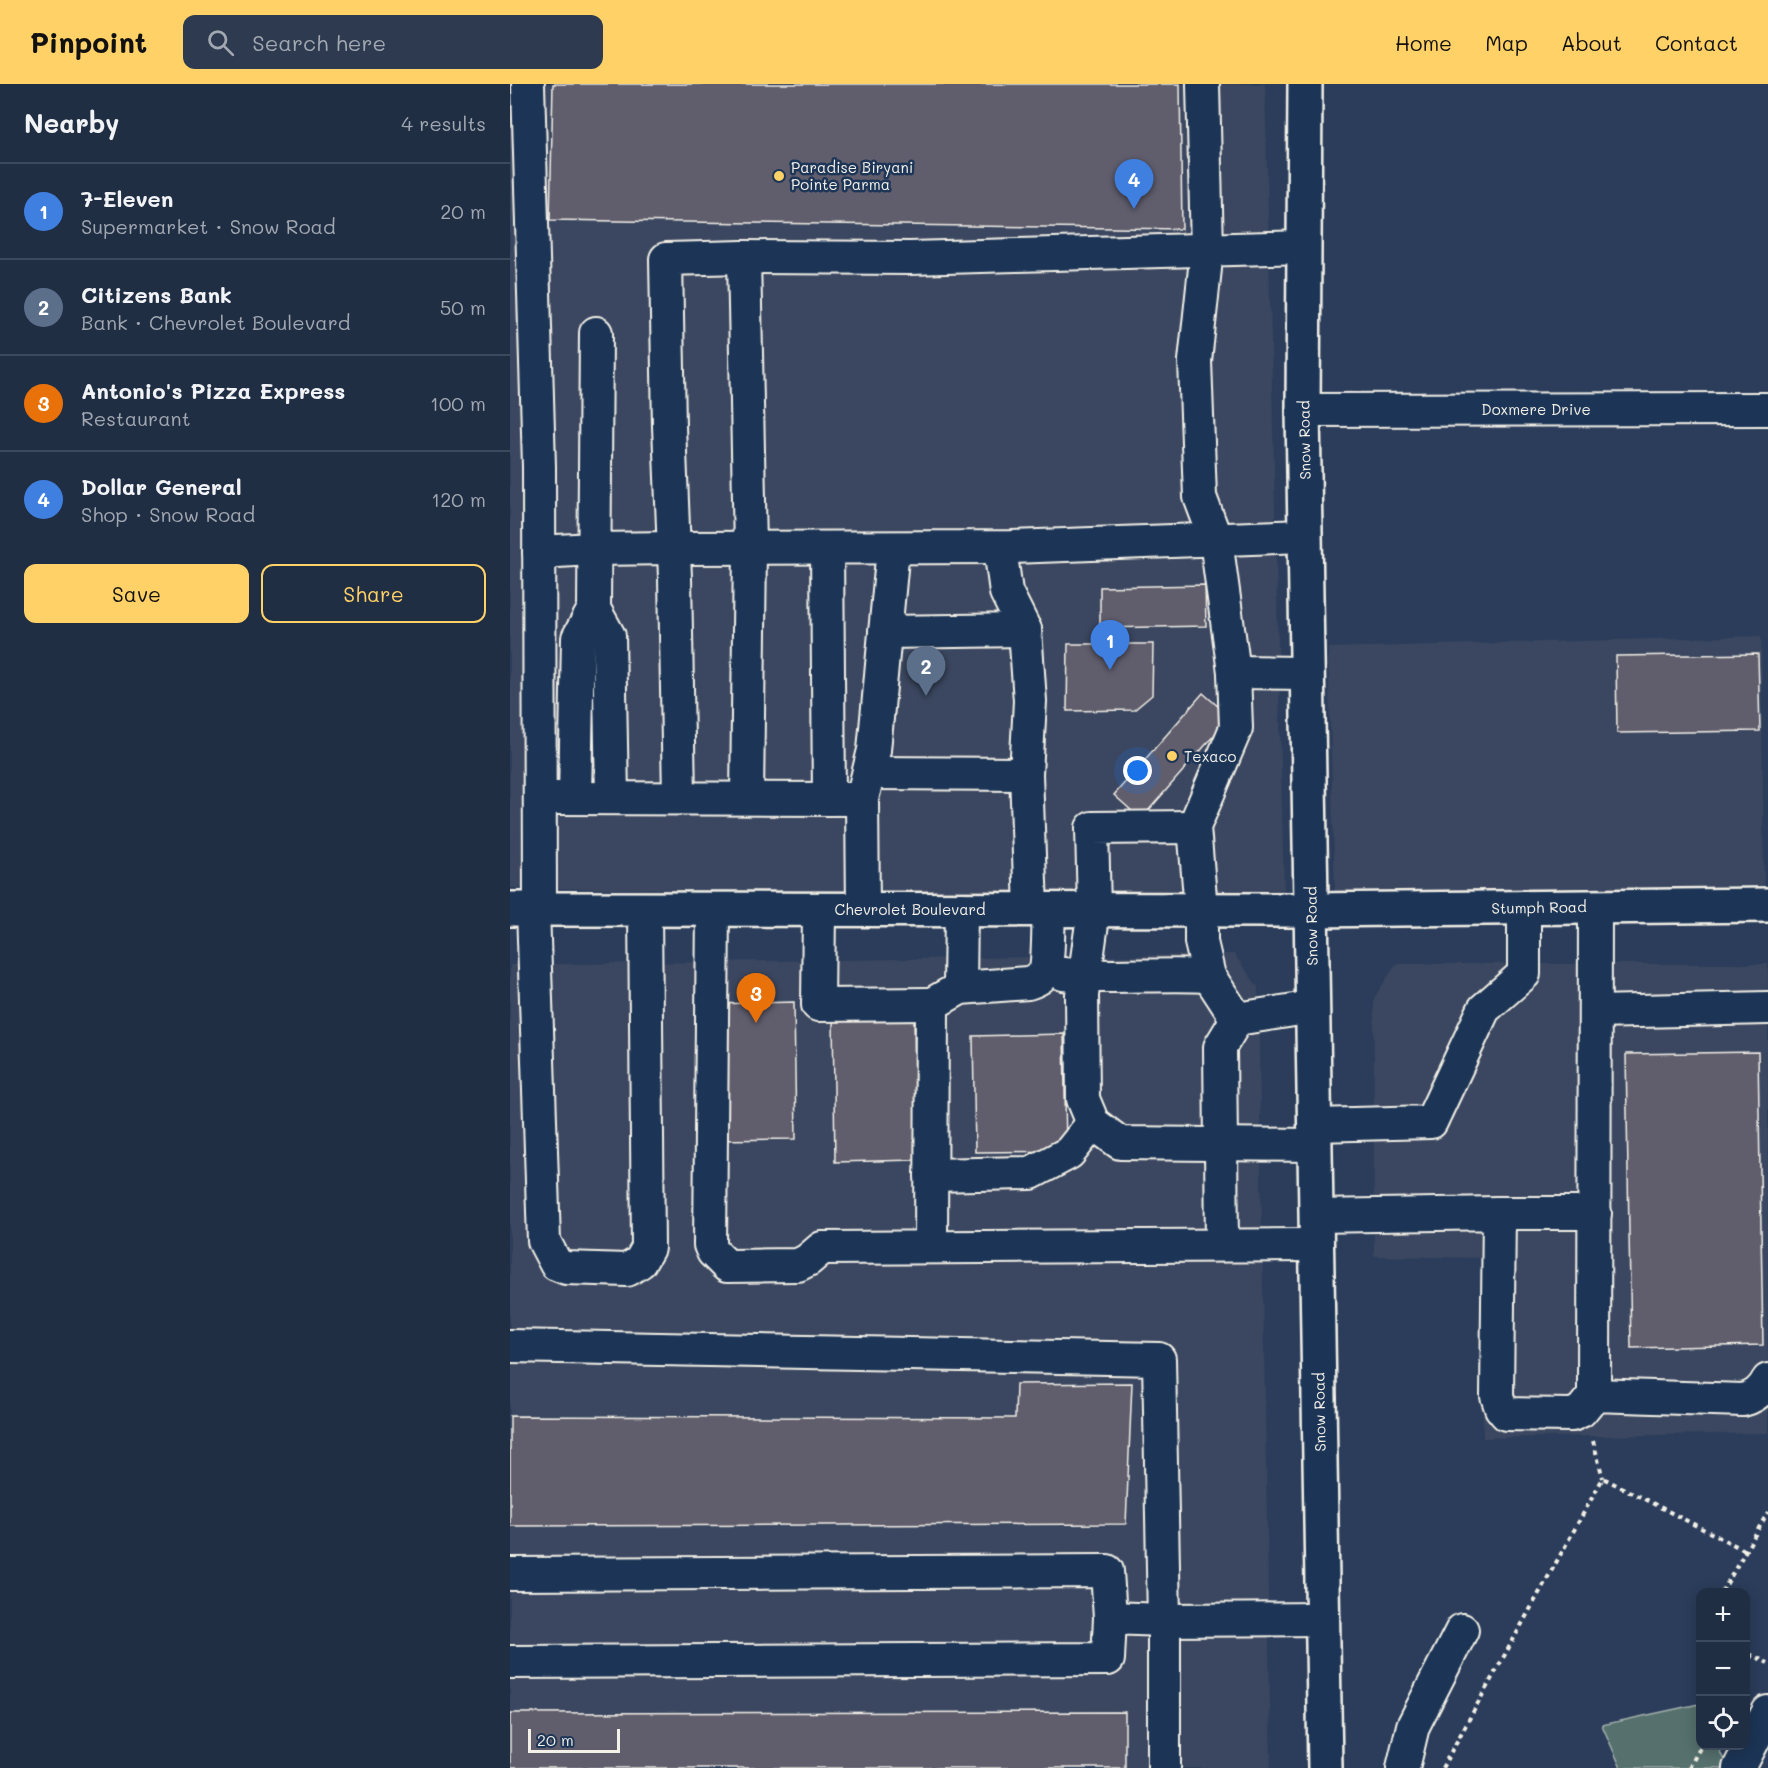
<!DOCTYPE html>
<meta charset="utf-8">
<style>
:root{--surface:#202e44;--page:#2d3a4f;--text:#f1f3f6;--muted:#a2a8b2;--line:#3d4a5d;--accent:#ffd166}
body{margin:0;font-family:Mali,sans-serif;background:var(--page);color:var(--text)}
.controls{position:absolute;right:18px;bottom:18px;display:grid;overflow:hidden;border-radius:12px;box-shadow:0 3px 15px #0003}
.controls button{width:54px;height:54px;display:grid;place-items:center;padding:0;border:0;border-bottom:2px solid var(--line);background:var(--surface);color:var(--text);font:30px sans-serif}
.scale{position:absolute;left:18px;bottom:15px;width:92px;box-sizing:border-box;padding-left:6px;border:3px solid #f4f1e8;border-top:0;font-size:16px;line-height:21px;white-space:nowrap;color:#f4f1e8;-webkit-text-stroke:4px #1d3557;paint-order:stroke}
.you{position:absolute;left:628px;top:687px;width:21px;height:21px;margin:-15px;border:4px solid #fff;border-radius:50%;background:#1a73e8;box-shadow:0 0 0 9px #1a73e833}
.badge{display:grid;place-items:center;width:39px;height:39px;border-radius:50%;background:var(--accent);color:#fff;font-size:20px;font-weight:700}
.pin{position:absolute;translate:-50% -50px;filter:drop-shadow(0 2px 3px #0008)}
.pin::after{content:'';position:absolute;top:32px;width:21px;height:18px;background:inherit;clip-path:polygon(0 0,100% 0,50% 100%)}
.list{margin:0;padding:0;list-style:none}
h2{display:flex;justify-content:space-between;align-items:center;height:78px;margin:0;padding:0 24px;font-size:26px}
h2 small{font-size:20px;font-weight:400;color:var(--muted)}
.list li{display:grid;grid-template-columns:39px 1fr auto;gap:18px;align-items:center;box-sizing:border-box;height:96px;padding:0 24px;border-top:2px solid var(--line)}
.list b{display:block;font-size:22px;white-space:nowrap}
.list p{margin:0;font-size:20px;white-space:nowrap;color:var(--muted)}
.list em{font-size:20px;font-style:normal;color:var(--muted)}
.actions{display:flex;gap:12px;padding:18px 24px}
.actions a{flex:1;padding:14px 0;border:2px solid var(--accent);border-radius:12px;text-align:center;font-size:21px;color:var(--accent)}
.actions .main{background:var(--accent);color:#111}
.icon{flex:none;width:33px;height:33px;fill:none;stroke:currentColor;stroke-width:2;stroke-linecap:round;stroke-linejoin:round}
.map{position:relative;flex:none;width:1258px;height:1684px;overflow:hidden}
header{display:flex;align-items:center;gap:36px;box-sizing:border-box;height:84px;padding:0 30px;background:var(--accent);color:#111}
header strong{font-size:28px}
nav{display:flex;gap:33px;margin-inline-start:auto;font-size:21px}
.search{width:420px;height:54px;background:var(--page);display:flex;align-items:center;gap:15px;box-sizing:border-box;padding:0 21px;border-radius:12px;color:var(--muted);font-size:22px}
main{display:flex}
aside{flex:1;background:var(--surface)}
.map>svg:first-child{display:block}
</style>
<header>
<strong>Pinpoint</strong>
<div class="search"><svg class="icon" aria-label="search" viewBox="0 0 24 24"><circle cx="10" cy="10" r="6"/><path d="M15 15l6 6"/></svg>Search here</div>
<nav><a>Home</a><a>Map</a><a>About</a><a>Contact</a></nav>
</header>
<main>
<aside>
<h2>Nearby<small>4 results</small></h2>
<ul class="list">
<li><span class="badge" style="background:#3f7fe0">1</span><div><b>7-Eleven</b><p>Supermarket · Snow Road</p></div><em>20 m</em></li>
<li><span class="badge" style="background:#5c6f8a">2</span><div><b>Citizens Bank</b><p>Bank · Chevrolet Boulevard</p></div><em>50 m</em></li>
<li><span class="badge" style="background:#e8710a">3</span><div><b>Antonio's Pizza Express</b><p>Restaurant</p></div><em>100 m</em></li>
<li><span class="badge" style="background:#3f7fe0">4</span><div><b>Dollar General</b><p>Shop · Snow Road</p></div><em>120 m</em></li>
</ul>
<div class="actions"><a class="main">Save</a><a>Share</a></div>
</aside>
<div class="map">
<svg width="1258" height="1684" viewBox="0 0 1258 1684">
<rect width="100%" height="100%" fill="#2b3d5b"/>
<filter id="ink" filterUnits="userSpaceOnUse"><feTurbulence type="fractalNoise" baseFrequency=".0167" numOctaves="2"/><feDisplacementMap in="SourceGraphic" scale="12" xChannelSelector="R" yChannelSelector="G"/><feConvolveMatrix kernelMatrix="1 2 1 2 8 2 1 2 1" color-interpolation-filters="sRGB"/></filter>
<g filter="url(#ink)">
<!-- built -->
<g fill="#3b4760">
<path d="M0,0h755l19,812 -774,-8z"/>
<path d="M1251,552l3,249 -429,9 -7,-246z"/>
<path d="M724,870l24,33 13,781h-761v-803z"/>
<path d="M886,880h372v469l-285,5 -2,-180 -107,-2v-258z"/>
</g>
<!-- green -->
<path fill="#54706d" stroke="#a4b0aa" stroke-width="1.5" d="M1189,1620l1,42h17l11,22h-107l-19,-43z"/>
<!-- building -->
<g fill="#615d6d" stroke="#f4f1e8" stroke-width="1.5">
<path d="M43,0h627l2,145 -632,-9z"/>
<path d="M695,501l1,41 -106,2v-41z"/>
<path d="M558,560h85l-1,51 -18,15 -67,1z"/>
<path d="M1248,570l2,77 -143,2 -1,-77z"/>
<path d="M693,609l27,24 -89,102 -27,-24z"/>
<path d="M284,918l2,137 -78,1 -2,-136z"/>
<path d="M404,933l2,143 -81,2 -2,-144z"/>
<path d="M554,950l2,117 -91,1 -2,-116z"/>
<path d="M1248,968l5,293 -132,3 -5,-294z"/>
<path d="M622,1299l-6,141 -616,2v-110l505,2 1,-34z"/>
<path d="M615,1628v56h-615v-55z"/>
</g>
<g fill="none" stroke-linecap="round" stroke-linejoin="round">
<defs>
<g id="minor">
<path d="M18,0l11,382 1,443"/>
<path d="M693,0l4,166 -12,111 5,136 16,43 18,132 73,1"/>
<path d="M234,173l6,291 -3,250"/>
<path d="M793,326l465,-1"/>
<path d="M317,464l2,251"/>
<path d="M490,464l6,44 19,38 5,71 -4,73 5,135"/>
<path d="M29,468l54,-3 81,-1 338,-1 293,-11"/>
<path d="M84,525l15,27 3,161"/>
<path d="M375,548l140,-2"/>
<path d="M724,588l2,56 -42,99 7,82v33l8,34 28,43"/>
<path d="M360,689l156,1"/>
<path d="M169,713l-4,-219 -6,-152 -3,-167 78,-2 166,1 394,-11"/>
<path d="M44,714l308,1"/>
<path d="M65,714l3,-160 16,-29 2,-276"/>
<path d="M684,743l-102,1 2,81 -12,86 1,104 10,24 27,20 195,2"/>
<path d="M23,825l11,332 12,23 10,4 61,2 13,-8 8,-14 -3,-339"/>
<path d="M203,825l-3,336 3,7 14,14 71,-1 10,-5 14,-12 494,-3"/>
<path d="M309,825l-1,96 114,-1"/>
<path d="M353,825l-1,-110 12,-49 19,-202"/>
<path d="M553,890c48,5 97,-1 146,2"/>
<path d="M450,904l1,-79"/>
<path d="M1085,928l173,-4"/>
<path d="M805,1041l116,-3 53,-113 40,-35v-67"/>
<path d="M421,1091l100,-2 38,-20 24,-30"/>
<path d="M989,1129h96"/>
<path d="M806,1132l183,-3 -2,183 4,12 5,6 66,1 9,-4 13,-16 149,5c12,-3 19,-9 25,-20"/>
<path d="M712,1161l-2,-198 17,-28 76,-12"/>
<path d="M421,1163l1,-243 28,-16 68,-5c6,-2 12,-4 16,-10 5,-9 4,-51 5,-64"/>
<path d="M0,1262l649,13 5,261v148"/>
<path d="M1084,1311l1,-488"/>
<path d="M0,1490l597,-3 3,47 -2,41 -598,3"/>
<path d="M600,1534l54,2 159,-1"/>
<path d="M893,1684l10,-42 49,-96"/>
<path d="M1229,1684l29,-56"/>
</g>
<g id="major">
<path d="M795,0l-2,326 22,1358"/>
<path d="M0,825l801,1 457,-5"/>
</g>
</defs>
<!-- minor casing -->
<use href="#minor" stroke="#f4f1e8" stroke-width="36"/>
<!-- major casing -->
<use href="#major" stroke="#f4f1e8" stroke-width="38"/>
<!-- path -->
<g stroke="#f4f1e8" stroke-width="4" stroke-dasharray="4.5 4.5" stroke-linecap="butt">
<path d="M1083,1357l10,37"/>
<path d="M1212,1508l46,-80"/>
<path d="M1236,1582l6,-11 16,8"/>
<path d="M932,1684l161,-290 143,73"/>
<path d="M1179,1684l12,-22"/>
</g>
<!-- minor -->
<use href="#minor" stroke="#1d3557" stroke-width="32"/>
<!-- major -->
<use href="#major" stroke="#1d3557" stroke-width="33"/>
</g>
</g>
<!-- markers -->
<g fill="#ffd166" stroke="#1d3557" stroke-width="2">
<circle cx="269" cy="92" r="6"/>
<circle cx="662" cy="672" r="6"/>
</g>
<g text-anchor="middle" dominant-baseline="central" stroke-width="5" stroke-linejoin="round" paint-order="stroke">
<!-- poi labels -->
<g font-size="15" fill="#f4f1e8" stroke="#1d3557" text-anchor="start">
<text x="281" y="83">Paradise Biryani<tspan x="281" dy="17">Pointe Parma</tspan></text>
<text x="674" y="672">Texaco</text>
</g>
<!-- street labels -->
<g font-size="15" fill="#f4f1e8" stroke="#1d3557">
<text x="1026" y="325">Doxmere Drive</text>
<text transform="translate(794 356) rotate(-91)">Snow Road</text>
<text transform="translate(1029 823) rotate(-1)">Stumph Road</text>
<text x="400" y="825">Chevrolet Boulevard</text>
<text transform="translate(801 842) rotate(-91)">Snow Road</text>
<text transform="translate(809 1328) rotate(-91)">Snow Road</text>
</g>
</g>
</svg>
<div class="controls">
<button>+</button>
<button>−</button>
<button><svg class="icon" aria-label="locate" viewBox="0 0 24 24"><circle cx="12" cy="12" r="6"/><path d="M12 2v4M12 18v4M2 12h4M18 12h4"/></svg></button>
</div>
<div class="scale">20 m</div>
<div class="you"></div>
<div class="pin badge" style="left:600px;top:586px;background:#3f7fe0">1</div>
<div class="pin badge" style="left:416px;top:612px;background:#5c6f8a">2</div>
<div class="pin badge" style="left:246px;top:939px;background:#e8710a">3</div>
<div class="pin badge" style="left:624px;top:125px;background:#3f7fe0">4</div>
</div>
</main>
